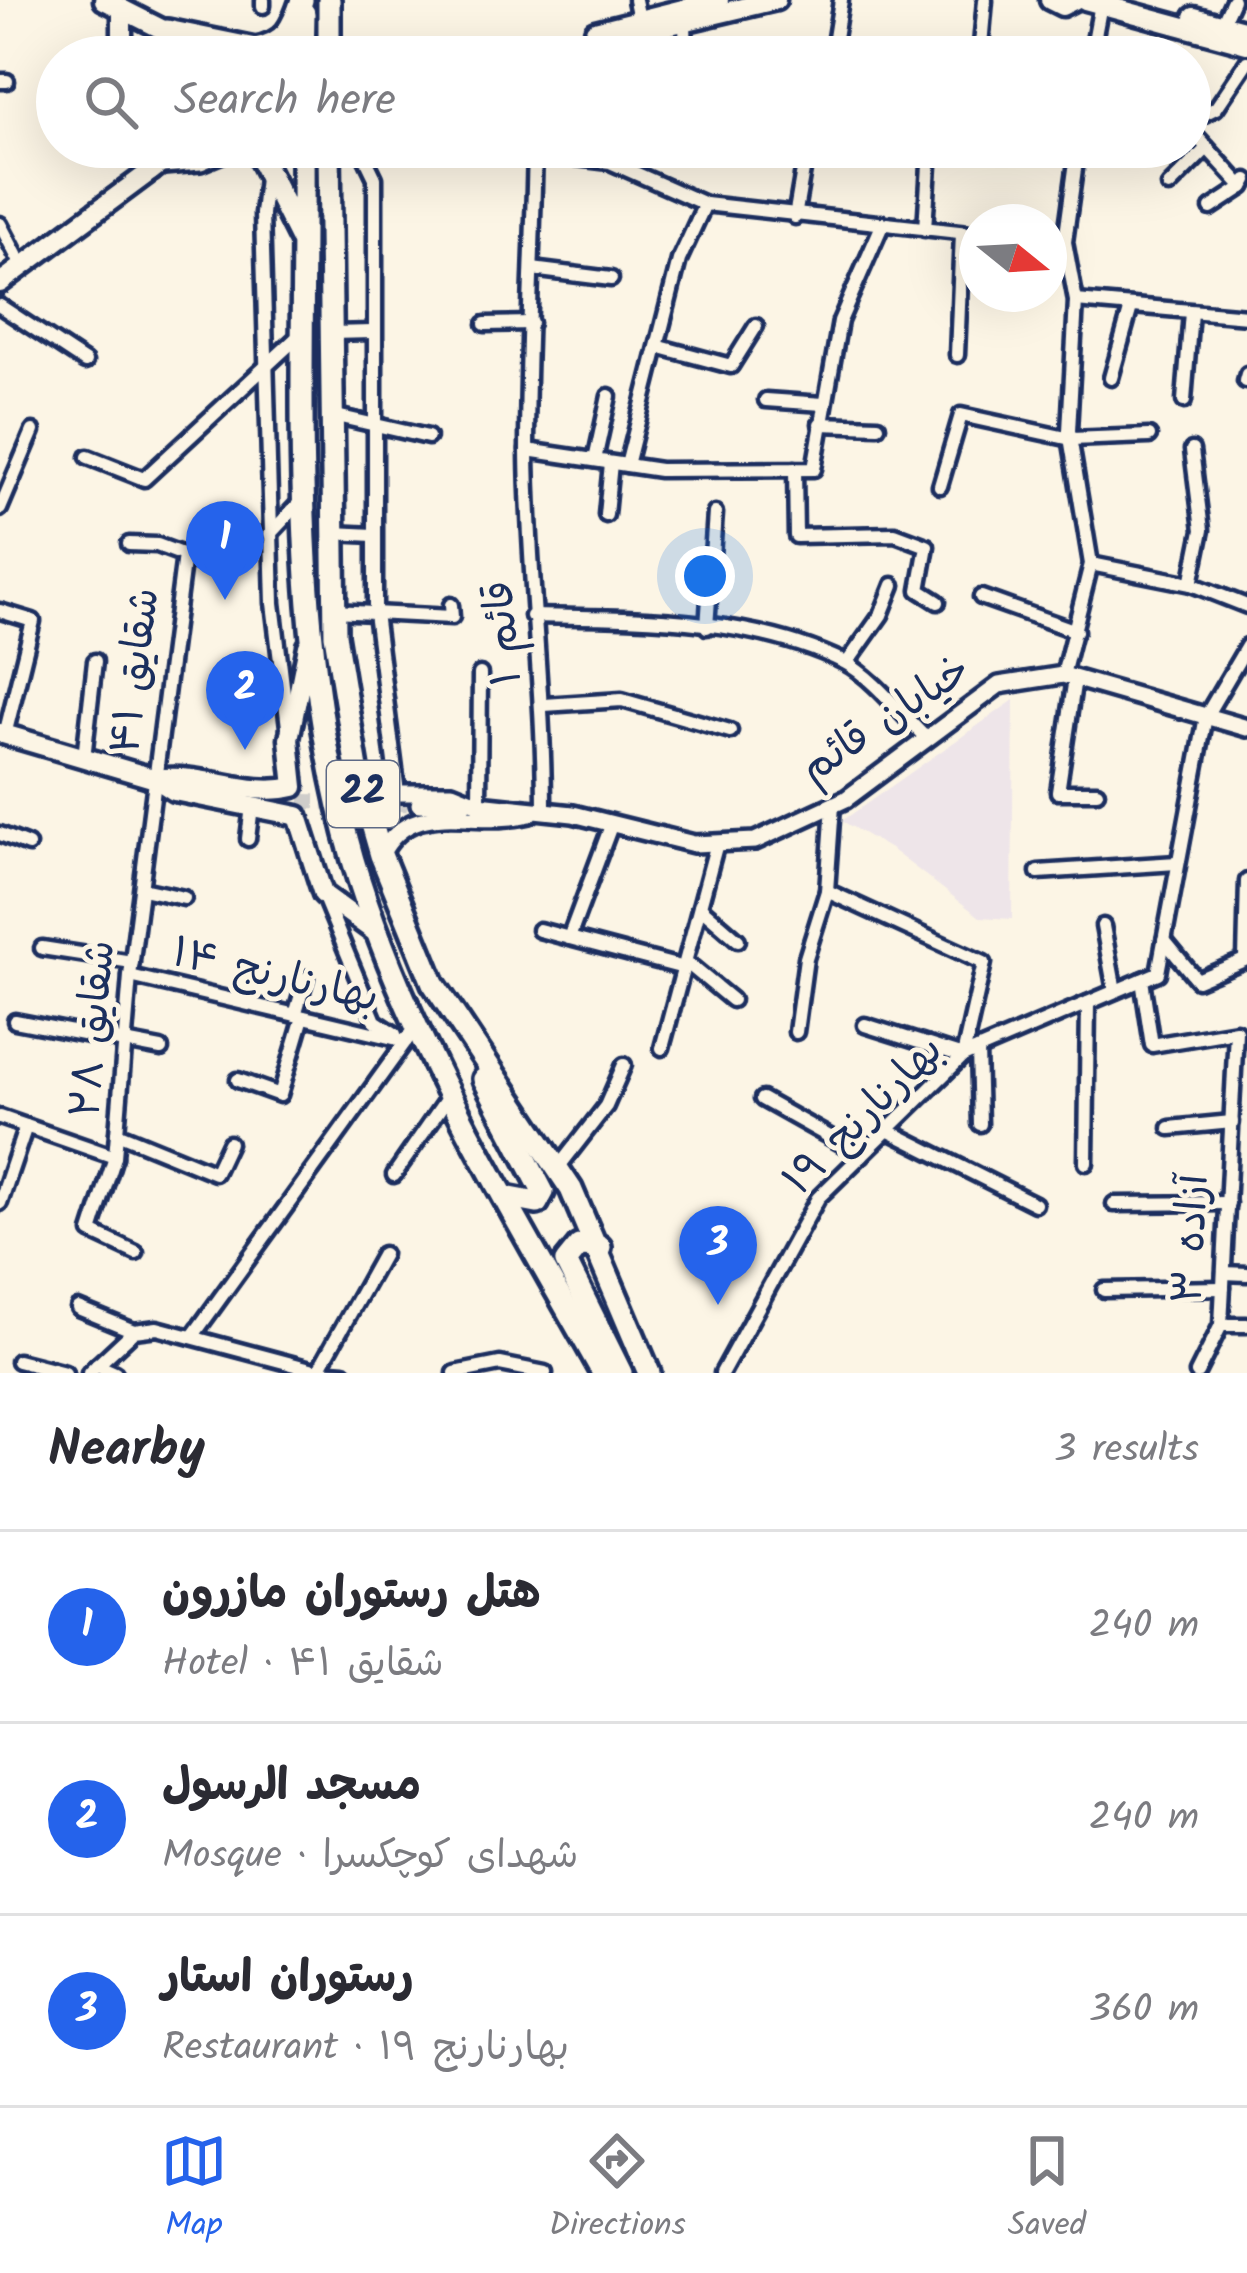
<!DOCTYPE html>
<meta charset="utf-8">
<style>
:root{--surface:#fff;--page:#f2f2f3;--text:#2b2b33;--muted:#7c7c81;--line:#e1e1e2;--accent:#2563eb}
body{margin:0;font-family:Kalam,"Playpen Sans Arabic",sans-serif;background:var(--page);color:var(--text)}
.compass{position:absolute;left:959px;top:204px;width:108px;height:108px;border-radius:50%;background:var(--surface);box-shadow:0 12px 48px #0002;rotate:108deg}
.you{position:absolute;left:705px;top:576px;width:42px;height:42px;margin:-30px;border:9px solid #fff;border-radius:50%;background:#1a73e8;box-shadow:0 0 0 18px #1a73e833}
.badge{display:grid;place-items:center;width:78px;height:78px;border-radius:50%;background:var(--accent);color:#fff;font-size:39px;font-weight:700}
.pin{position:absolute;translate:-50% -99px;filter:drop-shadow(0 3px 6px #0008)}
.pin::after{content:'';position:absolute;top:63px;width:42px;height:36px;background:inherit;clip-path:polygon(0 0,100% 0,50% 100%)}
.list{margin:0;padding:0;list-style:none}
h2{display:flex;justify-content:space-between;align-items:center;height:156px;margin:0;padding:0 48px;font-size:51px}
h2 small{font-size:39px;font-weight:400;color:var(--muted)}
.list li{display:grid;grid-template-columns:78px 1fr auto;gap:36px;align-items:center;box-sizing:border-box;height:192px;padding:0 48px;border-top:3px solid var(--line)}
.list b{display:block;font-size:45px;white-space:nowrap}
.list p{margin:0;font-size:39px;white-space:nowrap;color:var(--muted)}
.list em{font-size:39px;font-style:normal;color:var(--muted)}
.icon{flex:none;width:66px;height:66px;fill:none;stroke:currentColor;stroke-width:2;stroke-linecap:round;stroke-linejoin:round}
.map{position:relative;flex:none;width:1247px;height:1373px;overflow:hidden}
.search{position:absolute;background:var(--surface);box-shadow:0 12px 48px #0002;left:36px;right:36px;top:36px;height:132px;display:flex;align-items:center;gap:30px;box-sizing:border-box;padding:0 42px;border-radius:66px;color:var(--muted);font-size:45px}
.sheet{height:732px;background:var(--surface)}
nav{display:flex;justify-content:space-around;align-items:center;box-sizing:border-box;height:168px;border-top:3px solid var(--line);background:var(--surface);font-size:33px;color:var(--muted)}
nav a{display:grid;justify-items:center;gap:6px}
nav .on{color:var(--accent)}
.map>svg:first-child{display:block}
</style>
<div class="map">
<svg width="1247" height="1373" viewBox="0 0 1247 1373">
<rect width="100%" height="100%" fill="#fcf5e5"/>
<filter id="ink" filterUnits="userSpaceOnUse"><feTurbulence type="fractalNoise" baseFrequency=".00833" numOctaves="2"/><feDisplacementMap in="SourceGraphic" scale="24" xChannelSelector="R" yChannelSelector="G"/><feConvolveMatrix kernelMatrix="1 2 1 2 8 2 1 2 1" color-interpolation-filters="sRGB"/></filter>
<g filter="url(#ink)">
<!-- built -->
<path fill="#eee5e9" d="M1014,700l-2,219 -32,-2 -88,-67 -50,-29z"/>
<g fill="none" stroke-linecap="round" stroke-linejoin="round">
<!-- tertiary-tunnel -->
<path stroke="#cfcdca" stroke-width="15" stroke-dasharray="15 8" stroke-linecap="butt" d="M277,801l142,3"/>
<defs>
<g id="minor">
<path d="M635,0l4,19"/>
<path d="M263,6v-6"/>
<path d="M685,23l1,34"/>
<path d="M1222,24l11,-24"/>
<path d="M832,57l9,-57"/>
<path d="M980,57l5,-57"/>
<path d="M1091,57l10,-53"/>
<path d="M0,81h7"/>
<path d="M1190,121l26,-13 31,-46"/>
<path d="M1190,129l53,58 4,-7"/>
<path d="M360,147l15,31v435l23,180"/>
<path d="M535,147c-2,101 -8,203 -8,304 1,120 17,239 17,359"/>
<path d="M915,147l15,2 -5,80"/>
<path d="M535,153l75,9 95,42 272,30"/>
<path d="M266,178l-4,36 11,389 15,124"/>
<path d="M1169,186l38,-38"/>
<path d="M1211,208l32,-21"/>
<path d="M795,217l12,-70"/>
<path d="M0,224l22,42"/>
<path d="M532,269l79,10"/>
<path d="M1076,301l171,15"/>
<path d="M0,306l85,56"/>
<path d="M485,324l46,-1"/>
<path d="M330,333l43,-1"/>
<path d="M660,347l71,19 25,-40"/>
<path d="M957,355l5,-122"/>
<path d="M1111,378l20,-71"/>
<path d="M1245,381l2,-7"/>
<path d="M766,400l57,4"/>
<path d="M1184,401l7,-89"/>
<path d="M332,415l96,22"/>
<path d="M820,424l58,2"/>
<path d="M527,450l133,20 154,-1 26,-148 43,-98"/>
<path d="M88,457l56,22 159,-147"/>
<path d="M595,460l14,-64"/>
<path d="M627,465l52,-205 26,-56"/>
<path d="M795,469l1,67 99,-2 32,12 -8,44 19,12"/>
<path d="M940,486l21,-71 110,24 78,-3"/>
<path d="M0,509l33,-78"/>
<path d="M606,515l5,-52"/>
<path d="M333,533l41,2"/>
<path d="M270,534l34,-36"/>
<path d="M129,544l28,1 27,10 -54,421 -15,181 -24,75 45,21"/>
<path d="M1091,564l100,20 56,22"/>
<path d="M1191,584l11,-54 -10,-80"/>
<path d="M981,597l95,34"/>
<path d="M0,611l33,10 -28,114"/>
<path d="M334,611l118,6 -1,-12"/>
<path d="M532,616c102,2 218,0 312,46 29,15 58,53 82,76"/>
<path d="M707,627l8,-114"/>
<path d="M847,663l34,-48 12,-30"/>
<path d="M1063,675l28,-111 -22,-133 7,-130 -11,-59 13,-95"/>
<path d="M1075,678l-17,114h39"/>
<path d="M544,705l78,-5 108,31"/>
<path d="M84,758l11,-97"/>
<path d="M479,804l1,-130"/>
<path d="M0,834l28,11"/>
<path d="M248,839l4,-33"/>
<path d="M1038,872l139,-9"/>
<path d="M142,889l42,9"/>
<path d="M827,891l157,72 -21,93 -98,-31"/>
<path d="M323,895l52,126 20,13"/>
<path d="M700,907l38,33"/>
<path d="M1103,926l12,65"/>
<path d="M539,930l145,38"/>
<path d="M569,938l43,-115"/>
<path d="M1164,940l33,40 50,-21"/>
<path d="M42,948l90,14"/>
<path d="M1245,959l2,-78"/>
<path d="M686,962l46,38"/>
<path d="M130,976l276,65"/>
<path d="M1142,980l10,65 84,-14 -15,294 -24,48"/>
<path d="M295,1015l11,-37"/>
<path d="M15,1021l146,28"/>
<path d="M796,1032l10,-74 21,-67 6,-86"/>
<path d="M662,1048l55,-205"/>
<path d="M978,1050l2,74"/>
<path d="M238,1080l42,15 23,-78"/>
<path d="M762,1099l100,56"/>
<path d="M0,1117l115,40"/>
<path d="M1170,1128l62,-6"/>
<path d="M887,1130l148,74"/>
<path d="M117,1133l98,40 14,-30"/>
<path d="M1086,1163l2,-160"/>
<path d="M557,1169l49,-63 18,-41"/>
<path d="M394,1175l56,-81"/>
<path d="M0,1203l26,-77"/>
<path d="M1114,1204l114,-1"/>
<path d="M1224,1273l23,1"/>
<path d="M1104,1290l119,-2"/>
<path d="M78,1308l56,23"/>
<path d="M1221,1325h26"/>
<path d="M192,1337l224,-310"/>
<path d="M18,1361l47,12"/>
<path d="M97,1365l18,8"/>
<path d="M318,1371l65,-117"/>
<path d="M89,1373l45,-42 23,-3 161,43 26,2"/>
<path d="M455,1373l45,-9 45,9"/>
<path d="M722,1373l96,-175 145,-142 195,-83 48,-257 41,-70"/>
</g>
<g id="tertiary">
<path d="M358,775l40,18h54l27,11 94,10 121,30 61,-3 91,-42 153,-114 64,-10 184,53"/>
<path d="M419,804h45"/>
<path d="M381,855c31,-61 90,-27 149,-41"/>
</g>
<g id="secondary">
<path d="M104,0l113,57"/>
<path d="M1050,0l12,6 12,-6"/>
<path d="M1085,0l162,44"/>
<path d="M122,9v48"/>
<path d="M1194,17l53,14"/>
<path d="M595,31l124,-31"/>
<path d="M534,57l242,-57"/>
<path d="M141,147l10,24"/>
<path d="M0,283l163,-121 31,-15"/>
<path d="M0,733l156,46 18,12 124,25 25,78 56,41"/>
<path d="M156,779c47,-7 92,19 138,8l-5,-48 19,-93"/>
</g>
<g id="trunk">
<path d="M329,0v57"/>
<path d="M167,31l88,18c31,-5 38,-22 47,-49"/>
<path d="M303,57l1,-44"/>
<path d="M469,57l39,-3"/>
<path d="M255,147l45,90"/>
<path d="M303,147c2,237 -17,482 50,713 54,182 158,348 250,513"/>
<path d="M329,147l6,488 23,140 23,80 52,128 138,206 78,184"/>
<path d="M163,162l37,-3 29,-12"/>
<path d="M484,1079l59,113 -6,11 -32,-6"/>
<path d="M600,1247l-21,-1 -13,16 55,111"/>
</g>
</defs>
<!-- minor casing -->
<use href="#minor" stroke="#1b2f5e" stroke-width="21"/>
<!-- tertiary casing -->
<use href="#tertiary" stroke="#1b2f5e" stroke-width="24"/>
<!-- secondary casing -->
<use href="#secondary" stroke="#1b2f5e" stroke-width="27"/>
<!-- trunk casing -->
<use href="#trunk" stroke="#1b2f5e" stroke-width="30"/>
<!-- minor -->
<use href="#minor" stroke="#fcf5e5" stroke-width="12"/>
<!-- tertiary -->
<use href="#tertiary" stroke="#fcf5e5" stroke-width="15"/>
<!-- secondary -->
<use href="#secondary" stroke="#fcf5e5" stroke-width="18"/>
<!-- trunk -->
<use href="#trunk" stroke="#fcf5e5" stroke-width="21"/>
</g>
</g>
<g text-anchor="middle" dominant-baseline="central" stroke-width="10" stroke-linejoin="round" paint-order="stroke">
<!-- shield labels -->
<rect fill="#fcf5e5" stroke="#5e6a86" stroke-width="3" x="327" y="761" width="72" height="66" rx="9"/>
<g font-size="39" font-weight="bold" fill="#1b2f5e">
<text x="363" y="794">22</text>
</g>
<!-- street labels -->
<g font-size="42" fill="#1b2f5e" stroke="#fcf5e5">
<text transform="translate(504 633) rotate(-95)">قائم ۱</text>
<text transform="translate(136 671) rotate(-83)">شقایق ۴۱</text>
<text transform="translate(886 720) rotate(-34)">خیابان قائم</text>
<text transform="translate(275 976) rotate(13)">بهارنارنج ۱۴</text>
<text transform="translate(94 1029) rotate(-85)">شقایق ۲۸</text>
<text transform="translate(864 1116) rotate(-45)">بهارنارنج ۱۹</text>
<text transform="translate(1192 1239) rotate(-87)">آزاده ۳</text>
</g>
</g>
</svg>
<svg class="compass" viewBox="-18 -18 36 36"><path d="M0-13l5 13h-10z" fill="#e53935"/><path d="M0 13l5-13h-10z" fill="#7c7c81"/></svg>
<div class="you"></div>
<div class="pin badge" style="left:225px;top:600px">1</div>
<div class="pin badge" style="left:245px;top:750px">2</div>
<div class="pin badge" style="left:718px;top:1305px">3</div>
<div class="search"><svg class="icon" aria-label="search" viewBox="0 0 24 24"><circle cx="10" cy="10" r="6"/><path d="M15 15l6 6"/></svg>Search here</div>
</div>
<section class="sheet">
<h2>Nearby<small>3 results</small></h2>
<ul class="list">
<li><span class="badge">1</span><div><b>هتل رستوران مازرون</b><p>Hotel · شقایق ۴۱</p></div><em>240 m</em></li>
<li><span class="badge">2</span><div><b>مسجد الرسول</b><p>Mosque · شهدای کوچکسرا</p></div><em>240 m</em></li>
<li><span class="badge">3</span><div><b>رستوران استار</b><p>Restaurant · بهارنارنج ۱۹</p></div><em>360 m</em></li>
</ul>
</section>
<nav>
<a class="on"><svg class="icon" aria-label="map" viewBox="0 0 24 24"><path d="M3 6l6-2 6 2 6-2v14l-6 2-6-2-6 2zM9 4v14M15 6v14"/></svg>Map</a>
<a><svg class="icon" aria-label="directions" viewBox="0 0 24 24"><path d="M12 3l9 9-9 9-9-9zM9 14v-3h6M13 9l2 2-2 2"/></svg>Directions</a>
<a><svg class="icon" aria-label="saved" viewBox="0 0 24 24"><path d="M7 4h10v16l-5-4-5 4z"/></svg>Saved</a>
</nav>
